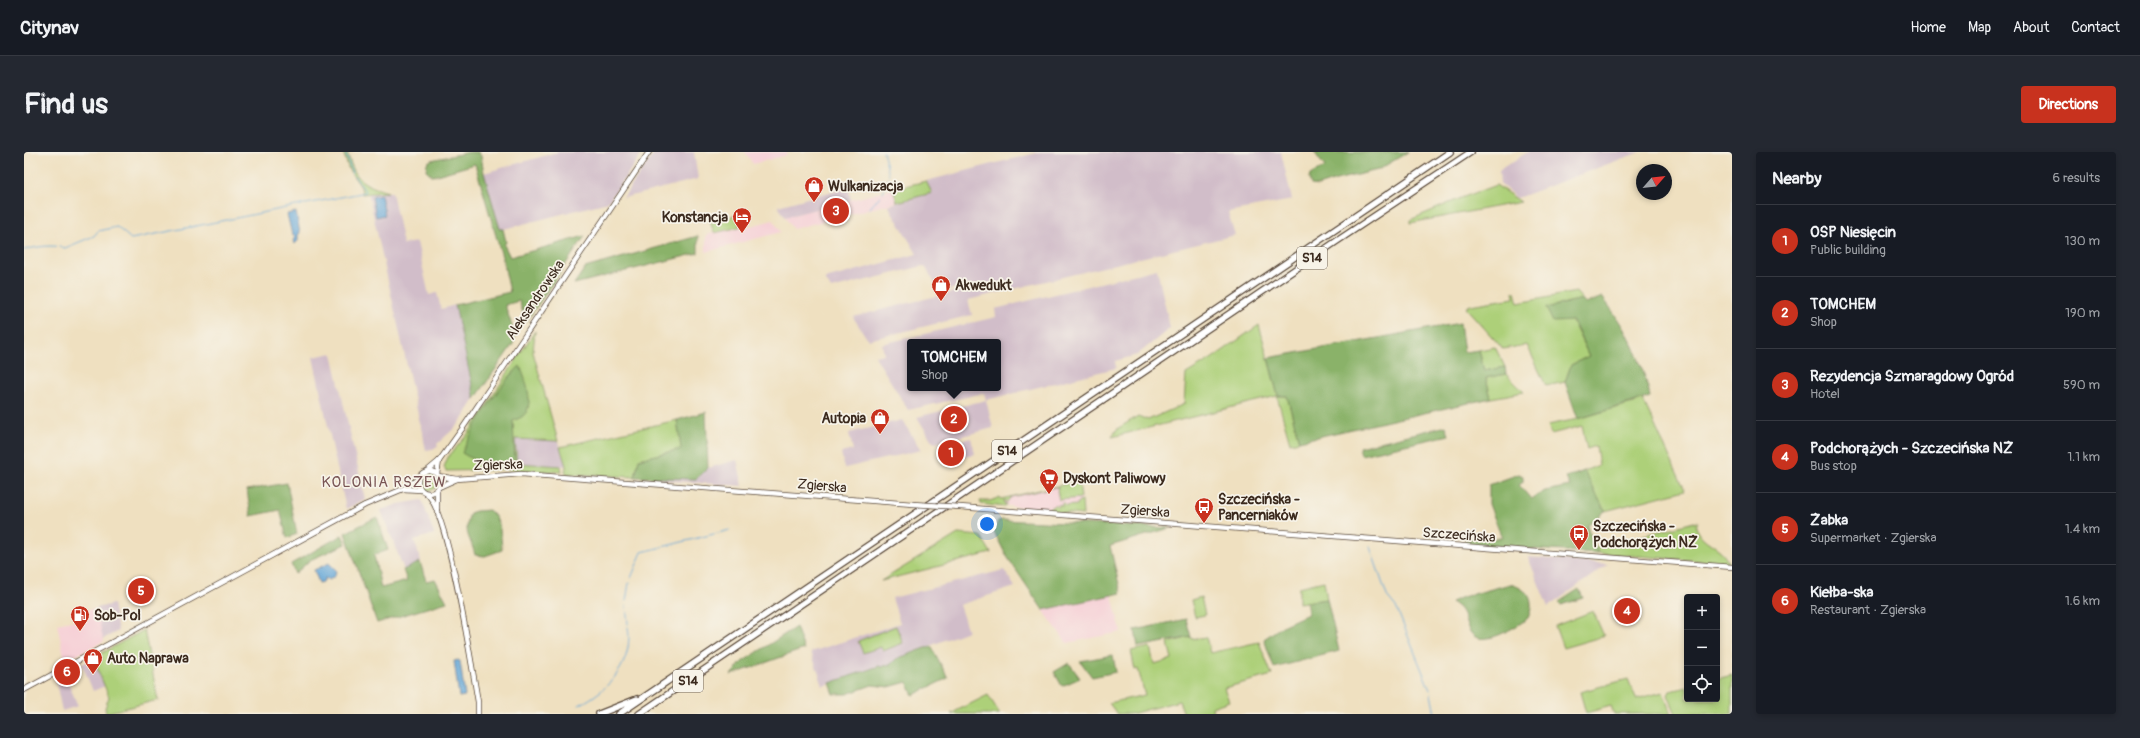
<!DOCTYPE html>
<meta charset="utf-8">
<style>
:root{--surface:#171b24;--page:#242831;--text:#f1f3f6;--muted:#9ea1a6;--line:#363941;--accent:#c8321e}
body{margin:0;font-family:Pangolin,sans-serif;background:var(--page);color:var(--text)}
.controls{position:absolute;right:12px;bottom:12px;display:grid;overflow:hidden;border-radius:4px;box-shadow:0 2px 6px #0003}
.controls button{width:36px;height:36px;display:grid;place-items:center;padding:0;border:0;border-bottom:1px solid var(--line);background:var(--surface);color:var(--text);font:20px sans-serif}
.compass{position:absolute;left:1612px;top:12px;width:36px;height:36px;border-radius:50%;background:var(--surface);box-shadow:0 2px 6px #0003;rotate:62deg}
.you{position:absolute;left:963px;top:372px;width:14px;height:14px;margin:-10px;border:3px solid #fff;border-radius:50%;background:#1a73e8;box-shadow:0 0 0 6px #1a73e833}
.badge{display:grid;place-items:center;width:26px;height:26px;border-radius:50%;background:var(--accent);color:#fff;font-size:13px;font-weight:700}
.pin{position:absolute;translate:-50% -50%;border:2px solid #fff;box-shadow:0 1px 4px #0006}
.popup{position:absolute;left:883px;top:187px;width:94px;height:52px;box-sizing:border-box;display:grid;place-content:center;border-radius:4px;background:var(--surface);filter:drop-shadow(0 1px 3px #0005);font-size:13px;white-space:nowrap;color:var(--muted)}
.popup b{font-size:15px;color:var(--text)}
.popup::after{content:'';position:absolute;left:50%;top:100%;margin-left:-8px;border:8px solid transparent;border-top-color:var(--surface)}
.list{margin:0;padding:0;list-style:none}
h2{display:flex;justify-content:space-between;align-items:center;height:52px;margin:0;padding:0 16px;font-size:17px}
h2 small{font-size:13px;font-weight:400;color:var(--muted)}
.list li{display:grid;grid-template-columns:26px 1fr auto;gap:12px;align-items:center;box-sizing:border-box;height:72px;padding:0 16px;border-top:1px solid var(--line)}
.list b{display:block;font-size:15px;white-space:nowrap}
.list p{margin:0;font-size:13px;white-space:nowrap;color:var(--muted)}
.list em{font-size:13px;font-style:normal;color:var(--muted)}
.icon{flex:none;width:22px;height:22px;fill:none;stroke:currentColor;stroke-width:2;stroke-linecap:round;stroke-linejoin:round}
.map{position:relative;flex:none;width:1708px;height:562px;overflow:hidden;border-radius:4px}
header{display:flex;align-items:center;gap:24px;box-sizing:border-box;height:56px;padding:0 20px;background:var(--surface);border-bottom:1px solid var(--line)}
header strong{font-size:19px}
nav{display:flex;gap:22px;margin-inline-start:auto;font-size:14px}
.intro{display:flex;align-items:center;justify-content:space-between;box-sizing:border-box;height:96px;padding:0 24px}
h1{margin:0;font-size:28px}
.button{padding:10px 18px;border-radius:4px;background:var(--accent);color:#fff;font-size:14px;font-weight:700}
main{display:flex;gap:24px;padding:0 24px}
aside{flex:1;background:var(--surface);border-radius:4px;box-shadow:0 2px 6px #0003}
.map>svg:first-child{display:block}
</style>
<header>
<strong>Citynav</strong>
<nav><a>Home</a><a>Map</a><a>About</a><a>Contact</a></nav>
</header>
<div class="intro"><h1>Find us</h1><a class="button">Directions</a></div>
<main>
<div class="map">
<svg width="1708" height="562" viewBox="0 0 1708 562">
<rect width="100%" height="100%" fill="#f7f3e8"/>
<filter id="ink" filterUnits="userSpaceOnUse"><feTurbulence type="fractalNoise" baseFrequency=".025" numOctaves="2"/><feDisplacementMap in="SourceGraphic" scale="8" xChannelSelector="R" yChannelSelector="G"/><feConvolveMatrix kernelMatrix="1 2 1 2 8 2 1 2 1" color-interpolation-filters="sRGB"/></filter>
<filter id="wash" filterUnits="userSpaceOnUse"><feTurbulence type="fractalNoise" baseFrequency=".012" numOctaves="4" result="noise"/><feDisplacementMap in="SourceGraphic" scale="16" xChannelSelector="R" yChannelSelector="G"/><feGaussianBlur stdDeviation="0.9" result="paint"/><feColorMatrix in="noise" values="0 0 0 0 0 0 0 0 0 0 0 0 0 0 0 0 0 1.4 0 .05"/><feComposite in="paint" operator="in"/></filter>
<g filter="url(#wash)">
<rect width="100%" height="100%" fill="#efe0c0"/>
<!-- built -->
<g fill="#f6cfd6">
<path d="M721,0h42v3l-34,9z"/>
<path d="M869,37l4,13 -104,27 -8,-12z"/>
<path d="M713,63l3,14 33,-9 8,12 -75,20v-17l8,-2 -4,-12z"/>
<path d="M1055,329l4,32 -81,-8 -1,-6z"/>
<path d="M1088,443l9,37 -54,11 -24,-33z"/>
<path d="M73,456l7,33 -39,20 -8,-37 29,-6 -2,-7z"/>
</g>
<!-- industrial -->
<g fill="#d1bdc9" fill-rule="evenodd">
<path d="M534,0h85l-35,50 -108,28 -16,-57z"/>
<path d="M631,0h39l4,27 -75,19z"/>
<path d="M1016,0h241l11,48 -64,12 7,23 -267,65 4,15 -104,25 -15,-23 112,-28 -1,-3 -24,6 -14,-24 -3,-2 -92,23 -6,-10 92,-25 -29,-49 44,-12 -6,-12z"/>
<path d="M1504,0h112l-123,46 -17,-14 -1,-14z"/>
<path d="M824,35l3,13 -66,17 -7,-11z"/>
<path d="M344,40h24l11,52 14,-2 12,53 8,-2 4,16 14,-4 20,94 -17,26 -21,19 1,3 -6,2 -6,1z"/>
<path d="M1133,117l13,59 -33,27 -22,6 1,7 -130,32 7,28 -58,15 -3,-2 -15,-24 69,-17 -2,-7 -76,17 -33,-54 9,-2 -2,-10 114,-27 -1,-8zM886,190h88v46h-88z"/>
<path d="M308,201l33,146 -19,10 -33,-152z"/>
<path d="M878,268l19,30 -76,18 -4,-15 12,-3 -4,-17z"/>
<path d="M491,286l43,3 8,25 -49,-3z"/>
<path d="M947,286l4,16 -26,7 -10,-16z"/>
<path d="M713,308l6,26 -83,-6 2,-14 46,2z"/>
<path d="M398,348l12,34 -20,6 7,21 -17,9 -23,-60 18,-6z"/>
<path d="M1504,405l80,7 -60,43z"/>
<path d="M980,418l11,17 -56,18 9,26 -72,28 -5,5 -10,4 -2,-2 -56,20 -12,-34 89,-29 -8,-25z"/>
<path d="M89,452l5,27 -15,8 -6,-31z"/>
<path d="M69,506l12,28 -12,5 -11,-27z"/>
<path d="M40,521l14,33 -16,5 -7,-33z"/>
</g>
<!-- green -->
<g fill="#add079" stroke="#747d4c">
<path d="M319,0h4c8,27 14,32 41,40l-26,2 -1,-7 -12,-17z"/>
<path d="M902,29l6,12 -35,9 -4,-13z"/>
<path d="M1472,33l25,17 -111,21v-3l51,-22z"/>
<path d="M713,63l3,12 -26,6 -4,-12z"/>
<path d="M1489,140h2l3,11 58,-11 6,7 -36,9 26,13 17,35 -18,9 -6,17 -19,4 -19,-41 -24,4 -37,-41 4,-3 44,-7z"/>
<path d="M1235,173l19,71h9l12,45 -9,2 -13,-47 -165,41 5,-8 21,-13 10,4 36,-16 2,-30 25,-15z"/>
<path d="M511,179l-2,21 25,89 -43,-2 2,24 44,3 1,6 -66,-3 -1,-2 -1,3 -48,1 -2,-4 4,-10 19,-22z"/>
<path d="M1471,195l10,20 -21,4 -5,-21z"/>
<path d="M1482,222l18,18 -33,6 -5,-20z"/>
<path d="M1619,248l42,90 -80,21 -21,-40 15,-6 -3,-19 -9,3 -5,-23 -31,8 -3,-9 30,-6z"/>
<path d="M653,268l5,29 -43,10 -4,18 -67,-3 -3,-2 1,-6 -6,-19z"/>
<path d="M404,321l5,1 5,6 -2,8 -7,3 -7,-3 -2,-6 2,-5 6,5 1,-1 -4,-6z"/>
<path d="M1055,329l2,17 -22,2 -2,-10 2,-2 -3,-1 -45,10 -4,5 -3,-2v4l3,-1 -3,4 -23,-3 -1,-3h10l10,-4 1,2z"/>
<path d="M1058,349l1,14 -34,-3 -2,-3 8,-4 3,3 1,-4 3,3v-4h2l1,3 12,-1 1,-3z"/>
<path d="M1674,369l-2,6c2,4 4,8 7,11 9,8 23,13 25,25l-130,-10 -3,-5z"/>
<path d="M934,382l23,2 10,17 -110,28z"/>
<path d="M1300,429l3,18 -28,4v-16z"/>
<path d="M1177,445l4,18 -10,2 -4,-17z"/>
<path d="M1569,459l11,25 -41,12 -8,-22z"/>
<path d="M872,474l7,17 -20,8 -2,-4 -18,6 -5,-12z"/>
<path d="M120,478l14,70 -52,13 -1,-5 4,-11 -16,-39z"/>
<path d="M1167,485l1,2 14,-2 4,16 49,-11 13,33 -48,13 5,13 -17,6 1,6 -29,1 -5,-13 -48,13h-14l-8,-11 36,-8 -7,-26 -3,1 -4,-19 19,-4 4,17 18,-5 -4,-16z"/>
<path d="M1708,523v39h-56l-8,-19 2,-4 17,-4v12h30v-20z"/>
<path d="M1604,527l8,20 27,-7 8,22h-57l-3,-8 -25,7 -6,-21z"/>
<path d="M964,543l12,19h-49l5,-3z"/>
</g>
<!-- forest -->
<g fill="#8ab269" stroke="#626e44">
<path d="M446,0h8l3,4 3,17 16,56h3l3,13 -2,3 6,12 75,-21 -59,86 -7,-21 -14,4 10,30 -2,9 -38,55 -20,-94 55,-13 -7,-32 -28,-96 -42,12 -7,-6 1,-7 4,-3z"/>
<path d="M1290,0h94l-30,18 -42,10 -18,6 -7,-1 -2,-6 1,-4 15,-8z"/>
<path d="M674,84v17l-124,31 11,-16z"/>
<path d="M1578,145c23,29 41,64 48,100l-72,22 -13,-37 6,-17 18,-9 -16,-35 -20,1 -7,-14 36,-9 4,5z"/>
<path d="M1436,171l4,29 15,-2 5,21 21,-4 1,7 -20,4 5,20 -192,43 -12,-45h-9l-10,-38z"/>
<path d="M496,214c5,12 15,38 4,49 -2,3 -8,4 -11,6l2,43c-18,-1 -37,0 -53,-11 9,-23 39,-71 58,-87z"/>
<path d="M682,260l2,56 -12,11 -61,-2 4,-18 42,-10 -4,-29z"/>
<path d="M1422,274l3,9 -88,20 -2,-8z"/>
<path d="M1560,319l21,40 -18,15 11,27 -133,-8v-6l37,-1 -13,-34v-19l30,-11 4,2v6l-4,3 12,14 14,-8 25,-5 -4,-8z"/>
<path d="M263,331l10,51 -10,4 -7,-28 -29,6 -4,-26z"/>
<path d="M465,358c12,9 12,25 13,40l-17,6 -10,-1c-5,-20 -12,-20 -5,-42l6,-2z"/>
<path d="M353,365l11,33 -14,5 7,33 26,-7 -4,-11 17,-8 6,19 9,-2 12,23 -70,21 -32,-90z"/>
<path d="M978,368l168,8 -60,18 11,47 -78,17 -37,-55 -12,-23 4,-11z"/>
<path d="M318,383l4,9 -36,16 -15,14 -4,-10z"/>
<path d="M1486,432c18,5 26,16 18,34 -10,8 -46,31 -57,15 -9,-13 -4,-22 -20,-31l12,-5z"/>
<path d="M1555,437l4,9 -22,7 -2,-3z"/>
<path d="M1303,447l12,52 -65,17 -10,-29 20,-14 24,-11v-7l-2,-5z"/>
<path d="M1162,467l5,18 -53,10 -3,-17z"/>
<path d="M772,475l8,22 -73,26 11,-13z"/>
<path d="M907,494l17,32 -35,17 -6,-13 -18,5 -17,-2 -25,9h-13l-4,-11 49,-17 2,1 10,-3 5,-5z"/>
<path d="M1089,503l3,17 -24,5 -12,-16z"/>
<path d="M1045,511l11,15 -18,8 -8,-14z"/>
</g>
<!-- water -->
<g fill="#62a5d7" stroke="#4e687a">
<path d="M357,43l4,20 -9,2 -4,-20z"/>
<path d="M272,60l4,21 -2,2v6l-3,3 -2,-3 2,-5 -3,-1 -5,-21z"/>
<path d="M305,411l7,7 -1,6 -6,4 -4,-2 -2,4 -4,1 -5,-13z"/>
<path d="M434,508l2,1 5,35 -6,1 -5,-36z"/>
</g>
<g fill="none" stroke-linecap="round" stroke-linejoin="round">
<!-- stream -->
<g stroke="#62a5d7" stroke-width="1">
<path d="M859,0l6,22"/>
<path d="M859,40l6,-15"/>
<path d="M846,56l10,-12"/>
<path d="M0,98c12,-3 28,-6 41,-2l29,-12 4,-5 19,-4 14,12 235,-47 -14,-19 -7,-21"/>
<path d="M1346,395l17,49 9,11 34,83"/>
<path d="M607,426l11,-26 88,-22"/>
<path d="M602,449l3,-18"/>
<path d="M602,454l2,18"/>
<path d="M1407,542l4,20"/>
<path d="M555,553c30,-15 55,-42 49,-78"/>
</g>
</g>
</g>
<g filter="url(#ink)">
<g fill="none" stroke-linecap="round" stroke-linejoin="round">
<defs>
<g id="secondary">
<circle cx="405" cy="330" r="11"/>
<path d="M403,319l12,-10 23,-32 187,-277"/>
<path d="M413,322l2,-13"/>
<path d="M414,324l19,3"/>
<path d="M415,335l18,-8 64,-5 392,30"/>
<path d="M379,337l18,1"/>
<path d="M413,338v19"/>
<path d="M402,341c22,15 46,175 52,209v12"/>
<path d="M936,355l772,60"/>
<path d="M0,538l341,-185 38,-16 15,-10"/>
</g>
<g id="motorway">
<path d="M575,562l38,-15"/>
<path d="M595,562l831,-562"/>
<path d="M615,562l698,-473 134,-89"/>
</g>
</defs>
<!-- secondary casing -->
<use href="#secondary" stroke="#564536" stroke-width="6"/>
<!-- motorway casing -->
<use href="#motorway" stroke="#564536" stroke-width="8"/>
<!-- secondary -->
<use href="#secondary" stroke="#fff" stroke-width="4.5"/>
<!-- motorway -->
<use href="#motorway" stroke="#fff" stroke-width="5.5"/>
<defs>
<path id="secondary-bridge" d="M889,352l47,3"/>
</defs>
<!-- secondary-bridge casing -->
<use href="#secondary-bridge" stroke="#564536" stroke-width="6" stroke-linecap="butt"/>
<!-- secondary-bridge -->
<use href="#secondary-bridge" stroke="#fff" stroke-width="4.5"/>
</g>
</g>
<!-- icons -->
<defs>
<symbol id="shop-pin" viewBox="-11 -11 22 30"><path d="M0 17L-7.5 6A9.5 9.5 0 1 1 7.5 6Z" fill="#c8321e" stroke="#f7f3e8"/><path d="M-5-2.5h2.3a2.7 3.5 0 0 1 5.4 0H5L5.5 6h-11ZM-1.5-2.5h3a1.5 2.3 0 0 0-3 0Z" fill="#fff"/></symbol>
<symbol id="hotel-pin" viewBox="-11 -11 22 30"><path d="M0 17L-7.5 6A9.5 9.5 0 1 1 7.5 6Z" fill="#c8321e" stroke="#f7f3e8"/><path d="M-6-4.5h1.5V1H6V5H4.5V3h-9V5H-6ZM-4 0a1.8 1.8 0 1 1 3.6 0ZM.5 0V-2.5h3Q6-2.5 6 0Z" fill="#fff"/></symbol>
<symbol id="supermarket-pin" viewBox="-11 -11 22 30"><path d="M0 17L-7.5 6A9.5 9.5 0 1 1 7.5 6Z" fill="#c8321e" stroke="#f7f3e8"/><path d="M-6-5.5h2.5l.6 2H6L4.5 2H-2.5L-4.4-4H-6ZM-1.5 3.2a1.3 1.3 0 1 0 .1 0ZM3 3.2a1.3 1.3 0 1 0 .1 0Z" fill="#fff"/></symbol>
<symbol id="bus-pin" viewBox="-11 -11 22 30"><path d="M0 17L-7.5 6A9.5 9.5 0 1 1 7.5 6Z" fill="#c8321e" stroke="#f7f3e8"/><path d="M-5-6H5V4H4V6H2V4H-2V6H-4V4H-5ZM-3.5-4V0h7V-4ZM-3.5 1.2v1.5H-2V1.2ZM2 1.2v1.5H3.5V1.2Z" fill="#fff"/></symbol>
<symbol id="fuel-pin" viewBox="-11 -11 22 30"><path d="M0 17L-7.5 6A9.5 9.5 0 1 1 7.5 6Z" fill="#c8321e" stroke="#f7f3e8"/><path d="M-5.5-6h7V0h2V4h1.3V-2.5L3-4.5l.8-.8L6-3V5H2.5V1h-1V6h-7ZM-4.2-4.7v3.2H.2V-4.7Z" fill="#fff"/></symbol>
</defs>
<g fill-rule="evenodd">
<use href="#shop-pin" x="779" y="23" width="22" height="30"/>
<use href="#hotel-pin" x="707" y="54" width="22" height="30"/>
<use href="#shop-pin" x="906" y="122" width="22" height="30"/>
<use href="#shop-pin" x="845" y="255" width="22" height="30"/>
<use href="#supermarket-pin" x="1014" y="315" width="22" height="30"/>
<use href="#bus-pin" x="1169" y="344" width="22" height="30"/>
<use href="#bus-pin" x="1544" y="371" width="22" height="30"/>
<use href="#fuel-pin" x="45" y="452" width="22" height="30"/>
<use href="#shop-pin" x="58" y="495" width="22" height="30"/>
</g>
<g text-anchor="middle" dominant-baseline="central" stroke-width="3.5" stroke-linejoin="round" paint-order="stroke">
<!-- shield labels -->
<g fill="#f7f3e8" stroke="#73665b" stroke-width="1">
<rect x="1273" y="95" width="30" height="22" rx="3"/>
<rect x="968" y="288" width="30" height="22" rx="3"/>
<rect x="649" y="518" width="30" height="22" rx="3"/>
</g>
<g font-size="13" font-weight="bold" fill="#3b2a1e">
<text x="1288" y="106">S14</text>
<text x="983" y="299">S14</text>
<text x="664" y="529">S14</text>
</g>
<!-- poi labels -->
<g font-size="14" font-weight="bold" fill="#3b2a1e" stroke="#f7f3e8" text-anchor="start">
<text x="804" y="34">Wulkanizacja</text>
<text x="704" y="65" text-anchor="end">Konstancja</text>
<text x="931" y="133">Akwedukt</text>
<text x="842" y="266" text-anchor="end">Autopia</text>
<text x="1039" y="326">Dyskont Paliwowy</text>
<text x="1194" y="347">Szczecińska -<tspan x="1194" dy="16">Pancerniaków</tspan></text>
<text x="1569" y="374">Szczecińska -<tspan x="1569" dy="16">Podchorążych NŻ</tspan></text>
<text x="70" y="463">Sob-Pol</text>
<text x="83" y="506">Auto Naprawa</text>
</g>
<!-- street labels -->
<g font-size="14" fill="#3b2a1e" stroke="#f7f3e8">
<text transform="translate(511 148) rotate(-56)">Aleksandrowska</text>
<text transform="translate(474 313) rotate(-2)">Zgierska</text>
<text transform="translate(798 334) rotate(5)">Zgierska</text>
<text transform="translate(1121 359) rotate(4)">Zgierska</text>
<text transform="translate(1435 383) rotate(4)">Szczecińska</text>
</g>
<!-- neighbourhood labels -->
<g font-size="15" letter-spacing="1" fill="#795555" stroke="#f7f3e8">
<text x="360" y="330">KOLONIA RSZEW</text>
</g>
</g>
</svg>
<div class="controls">
<button>+</button>
<button>−</button>
<button><svg class="icon" aria-label="locate" viewBox="0 0 24 24"><circle cx="12" cy="12" r="6"/><path d="M12 2v4M12 18v4M2 12h4M18 12h4"/></svg></button>
</div>
<svg class="compass" viewBox="-18 -18 36 36"><path d="M0-13l5 13h-10z" fill="#e53935"/><path d="M0 13l5-13h-10z" fill="#9ea1a6"/></svg>
<div class="you"></div>
<div class="pin badge" style="left:927px;top:301px">1</div>
<div class="pin badge" style="left:930px;top:267px">2</div>
<div class="popup"><b>TOMCHEM</b>Shop</div>
<div class="pin badge" style="left:812px;top:59px">3</div>
<div class="pin badge" style="left:1603px;top:459px">4</div>
<div class="pin badge" style="left:117px;top:439px">5</div>
<div class="pin badge" style="left:43px;top:520px">6</div>
</div>
<aside>
<h2>Nearby<small>6 results</small></h2>
<ul class="list">
<li><span class="badge">1</span><div><b>OSP Niesięcin</b><p>Public building</p></div><em>130 m</em></li>
<li><span class="badge">2</span><div><b>TOMCHEM</b><p>Shop</p></div><em>190 m</em></li>
<li><span class="badge">3</span><div><b>Rezydencja Szmaragdowy Ogród</b><p>Hotel</p></div><em>590 m</em></li>
<li><span class="badge">4</span><div><b>Podchorążych - Szczecińska NŻ</b><p>Bus stop</p></div><em>1.1 km</em></li>
<li><span class="badge">5</span><div><b>Żabka</b><p>Supermarket · Zgierska</p></div><em>1.4 km</em></li>
<li><span class="badge">6</span><div><b>Kiełba-ska</b><p>Restaurant · Zgierska</p></div><em>1.6 km</em></li>
</ul>
</aside>
</main>
